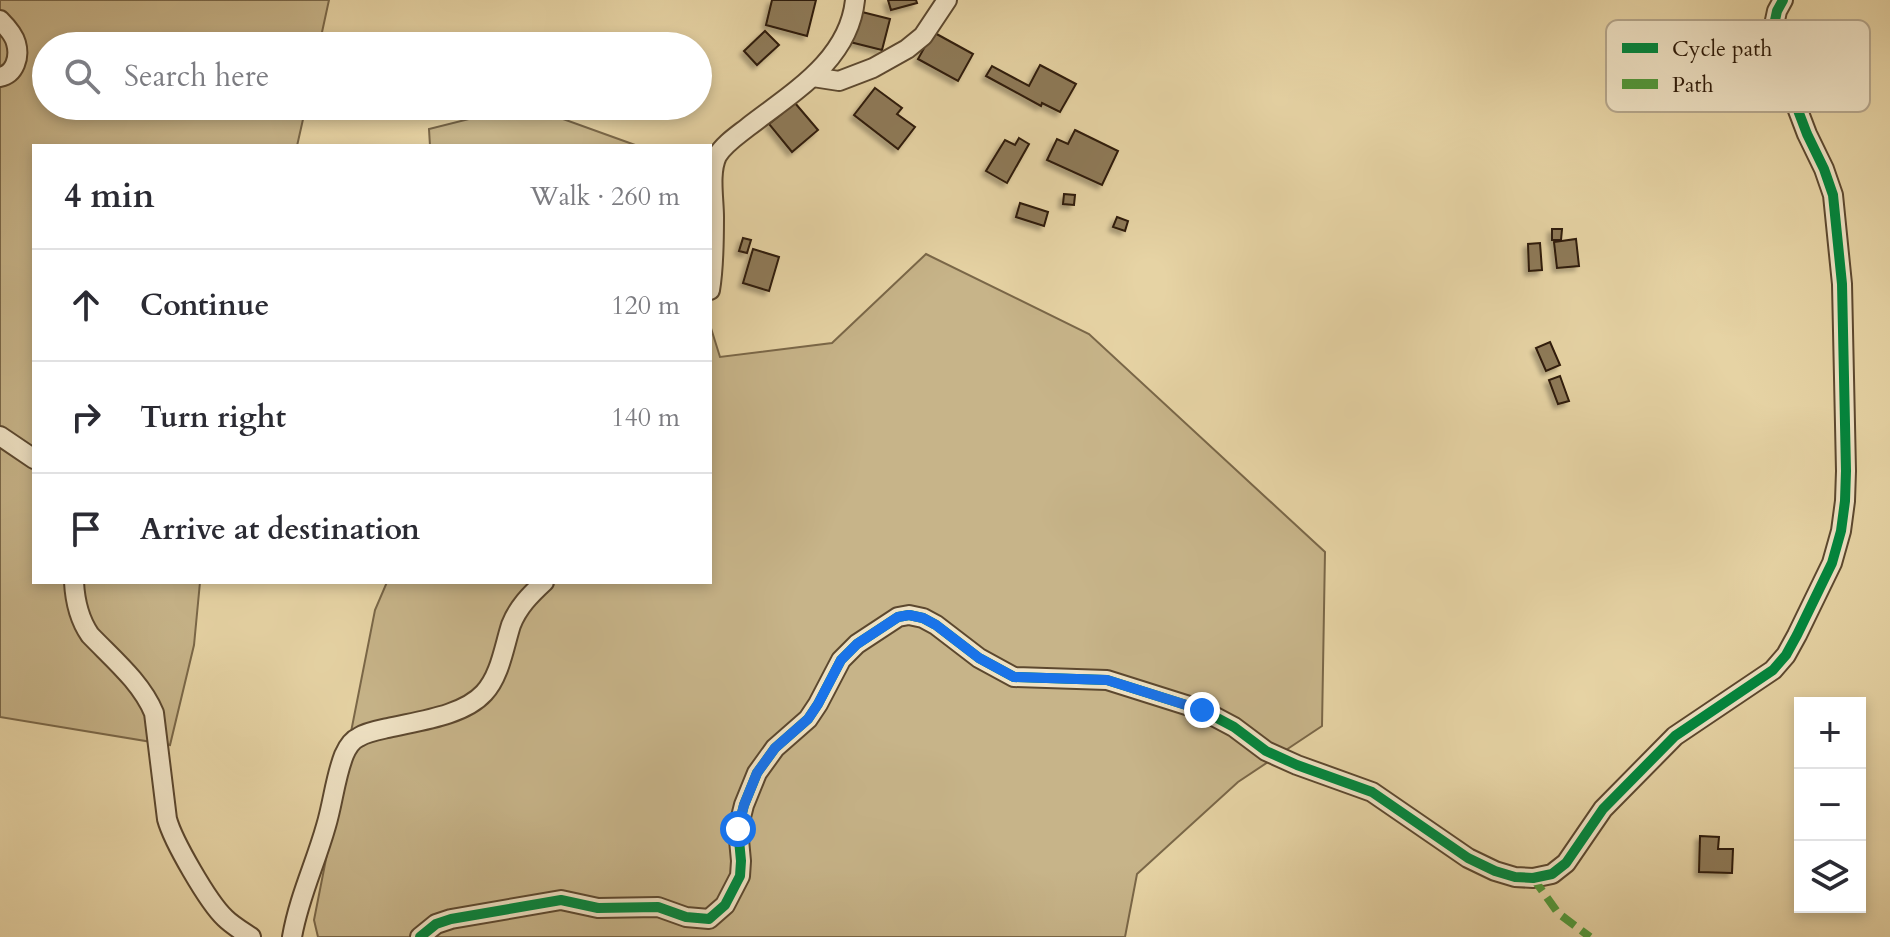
<!DOCTYPE html>
<meta charset="utf-8">
<style>
:root{--surface:#fff;--page:#f7f7f7;--text:#2b2b33;--muted:#7c7c81;--line:#e1e1e2}
body{margin:0;font-family:Cardo,serif;background:var(--page);color:var(--text)}
.controls{position:absolute;right:24px;bottom:24px;display:grid;overflow:hidden;border-radius:0px;box-shadow:0 4px 12px #0003}
.controls button{width:72px;height:72px;display:grid;place-items:center;padding:0;border:0;border-bottom:2px solid var(--line);background:var(--surface);color:var(--text);font:40px sans-serif}
.stop{position:absolute;width:24px;height:24px;margin:-18px;border:6px solid #1a73e8;border-radius:50%;background:#fff}
.stop.end{background:#1a73e8;border-color:#fff;box-shadow:0 2px 8px #0008}
.list{margin:0;padding:0;list-style:none}
h2{display:flex;justify-content:space-between;align-items:center;height:104px;margin:0;padding:0 32px;font-size:34px}
h2 small{font-size:26px;font-weight:400;color:var(--muted)}
.list li{display:grid;grid-template-columns:52px 1fr auto;gap:24px;align-items:center;box-sizing:border-box;height:112px;padding:0 32px;border-top:2px solid var(--line)}
.list b{display:block;font-size:30px;white-space:nowrap}
.list em{font-size:26px;font-style:normal;color:var(--muted)}
.icon{flex:none;width:44px;height:44px;fill:none;stroke:currentColor;stroke-width:2;stroke-linecap:round;stroke-linejoin:round}
.map{position:relative;flex:none;width:1890px;height:937px;overflow:hidden}
.search{position:absolute;background:var(--surface);box-shadow:0 4px 12px #0003;left:32px;top:32px;width:680px;height:88px;display:flex;align-items:center;gap:20px;box-sizing:border-box;padding:0 28px;border-radius:44px;color:var(--muted);font-size:30px}
.panel{position:absolute;background:var(--surface);box-shadow:0 4px 12px #0003;left:32px;top:144px;width:680px;height:440px;border-radius:0px}
.map>svg:first-child{display:block}
</style>
<div class="map">
<svg width="1890" height="937" viewBox="0 0 1890 937">
<defs>
<filter id="shadow"><feDropShadow dx="-4" dy="4" stdDeviation="2" flood-color="#0004"/></filter>
</defs>
<rect width="100%" height="100%" fill="#e6d3a4"/>
<filter id="stains"><feTurbulence type="fractalNoise" baseFrequency=".0025" numOctaves="4"/><feColorMatrix values="0 0 0 0 .2 0 0 0 0 .09 0 0 0 0 .02 0 0 0 .5 -.17"/></filter>
<radialGradient id="worn" r=".72"><stop offset=".6" stop-color="#630" stop-opacity="0"/><stop offset="1" stop-color="#630" stop-opacity=".3"/></radialGradient>
<!-- green -->
<g fill="#c7b489" stroke="#7a6748" stroke-width="2">
<path d="M0,0h329l-10,46h-273v60h260l-9,40h-263v436h166l-6,63 -24,100 -170,-28z"/>
<path d="M521,106h6l111,40h-208l-1,-17z"/>
<path d="M926,254l163,80 236,218 -3,174 -84,56 -101,92 -12,63h-807l-4,-17 61,-310 12,-28h323v-257l10,32 112,-14z"/>
</g>
<!-- building -->
<g fill="#8e7a59" stroke="#2e1a08" stroke-width="2" filter="url(#shadow)">
<path d="M772,0h44l-9,36 -41,-11z"/>
<path d="M888,0h28l1,3 -26,7z"/>
<path d="M858,11l32,8 -8,31 -32,-8z"/>
<path d="M765,31l14,14 -22,20 -13,-14z"/>
<path d="M933,32l40,22 -15,27 -40,-22z"/>
<path d="M1040,65l36,19 -16,28 -18,-9 -1,3 -55,-30 6,-10 37,20z"/>
<path d="M875,88l27,20 -5,6 18,13 -17,22 -44,-34z"/>
<path d="M795,103l23,27 -26,22 -23,-28z"/>
<path d="M1075,130l43,21 -16,34 -55,-25 10,-21 11,5z"/>
<path d="M1019,138l10,6 -22,39 -21,-12 19,-31 10,5z"/>
<path d="M1064,194l11,1 -1,10 -11,-1z"/>
<path d="M1020,203l28,9 -4,14 -28,-9z"/>
<path d="M1117,217l11,4 -3,10 -12,-4z"/>
<path d="M1552,229h10l-1,11h-9z"/>
<path d="M743,238l8,2 -4,13 -8,-2z"/>
<path d="M1576,239l3,27 -22,2 -3,-26z"/>
<path d="M1540,243l2,27 -13,1 -1,-27z"/>
<path d="M753,249l26,8 -10,34 -26,-8z"/>
<path d="M1550,342l10,23 -14,6 -10,-23z"/>
<path d="M1560,376l9,25 -11,3 -9,-24z"/>
<path d="M1700,836l19,1 -1,12h15l-1,24 -33,-1z"/>
</g>
<g fill="none" stroke-linecap="round" stroke-linejoin="round">
<defs>
<g id="minor">
<path d="M0,20c6,6 14,15 16,23 4,14 -1,31 -16,34"/>
<path d="M813,77l26,4 34,-13 34,-19 16,-13 24,-36"/>
<path d="M710,290c4,-23 4,-49 4,-73 0,-18 -5,-44 3,-61 7,-12 21,-21 31,-29 44,-34 101,-67 107,-127"/>
<path d="M0,436l34,23"/>
<path d="M74,582c1,19 5,37 16,53 23,24 51,47 64,78l13,106c6,22 41,83 58,99 7,7 17,13 26,19"/>
<path d="M292,937c7,-40 23,-72 34,-111 7,-23 9,-48 18,-71 3,-7 8,-15 15,-18 8,-5 20,-7 29,-9 30,-7 75,-12 96,-35 16,-17 20,-46 27,-68 7,-18 19,-30 33,-43"/>
<path d="M420,937l16,-13 15,-5 110,-19 37,8 60,-1 28,10 23,2 16,-14 15,-29 1,-15 -3,-32 6,-24 13,-32 18,-25 33,-29 10,-15 23,-44 16,-16 41,-27 11,-2 14,3 13,7 43,33 35,19 93,3 95,30 32,17 32,24 31,14 75,27 96,66 27,13 20,6 18,1 19,-4 14,-11 37,-54 72,-73 98,-66 13,-15 11,-20 35,-72 9,-32 4,-30 1,-30 -4,-187 -9,-89 -9,-26 -17,-35 -27,-71 -6,-22v-16l3,-14 6,-11"/>
</g>
</defs>
<!-- minor casing -->
<use href="#minor" stroke="#5c482f" stroke-width="22"/>
<!-- minor -->
<use href="#minor" stroke="#efe2c4" stroke-width="18"/>
<!-- quiet -->
<path stroke="#50993a" stroke-width="8" stroke-dasharray="16 8" stroke-linecap="butt" d="M1533,878l25,35 32,24"/>
<defs>
<path id="cycleway" d="M420,937l16,-13 15,-5 110,-19 37,8 60,-1 28,10 23,2 16,-14 15,-29 1,-15 -3,-32 6,-24 13,-32 18,-25 33,-29 10,-15 23,-44 16,-16 41,-27 11,-2 14,3 13,7 43,33 35,19 93,3 95,30 32,17 32,24 31,14 75,27 96,66 27,13 20,6 18,1 19,-4 14,-11 37,-54 72,-73 98,-66 13,-15 11,-20 35,-72 9,-32 4,-30 1,-30 -4,-187 -9,-89 -9,-26 -17,-35 -27,-71 -6,-22v-16l3,-14 6,-11"/>
</defs>
<!-- cycleway casing -->
<use href="#cycleway" stroke="#efe2c4" stroke-width="15"/>
<!-- cycleway -->
<use href="#cycleway" stroke="#00873e" stroke-width="10"/>
</g>
<g fill="none" stroke-linecap="round" stroke-linejoin="round">
<!-- route -->
<path stroke="#1a73e8" stroke-width="10" d="M738,829l6,-24 13,-32 18,-25 33,-29 10,-15 23,-44 16,-16 41,-27 11,-2 14,3 13,7 43,33 35,19 93,3 95,30"/>
</g>
<!-- legend -->
<rect x="1606" y="20" width="264" height="92" rx="12" fill="#efe2c4" stroke="#b5a68c" stroke-width="2"/>
<rect x="1622" y="43" width="36" height="10" fill="#00873e"/>
<rect x="1622" y="79" width="36" height="10" fill="#50993a"/>
<g font-size="22" fill="#2e1a08">
<text x="1672" y="56">Cycle path</text>
<text x="1672" y="92">Path</text>
</g>
<rect width="100%" height="100%" filter="url(#stains)"/>
<rect width="100%" height="100%" fill="url(#worn)"/>
</svg>
<div class="controls">
<button>+</button>
<button>−</button>
<button><svg class="icon" aria-label="layers" viewBox="0 0 24 24"><path d="M12 4l9 5-9 5-9-5zM3 14l9 5 9-5"/></svg></button>
</div>
<div class="stop" style="left:738px;top:829px"></div>
<div class="stop end" style="left:1202px;top:710px"></div>
<div class="search"><svg class="icon" aria-label="search" viewBox="0 0 24 24"><circle cx="10" cy="10" r="6"/><path d="M15 15l6 6"/></svg>Search here</div>
<section class="panel">
<h2>4 min<small>Walk · 260 m</small></h2>
<ul class="list">
<li><svg class="icon" aria-label="ahead" viewBox="0 0 24 24"><path d="M12 20V5M6 11l6-6 6 6"/></svg><div><b>Continue</b></div><em>120 m</em></li>
<li><svg class="icon" aria-label="right" viewBox="0 0 24 24"><path d="M7 20v-9h11M14 6l5 5-5 5"/></svg><div><b>Turn right</b></div><em>140 m</em></li>
<li><svg class="icon" aria-label="arrive" viewBox="0 0 24 24"><path d="M6 21V4h12l-3 4 3 4H6"/></svg><div><b>Arrive at destination</b></div></li>
</ul>
</section>
</div>
